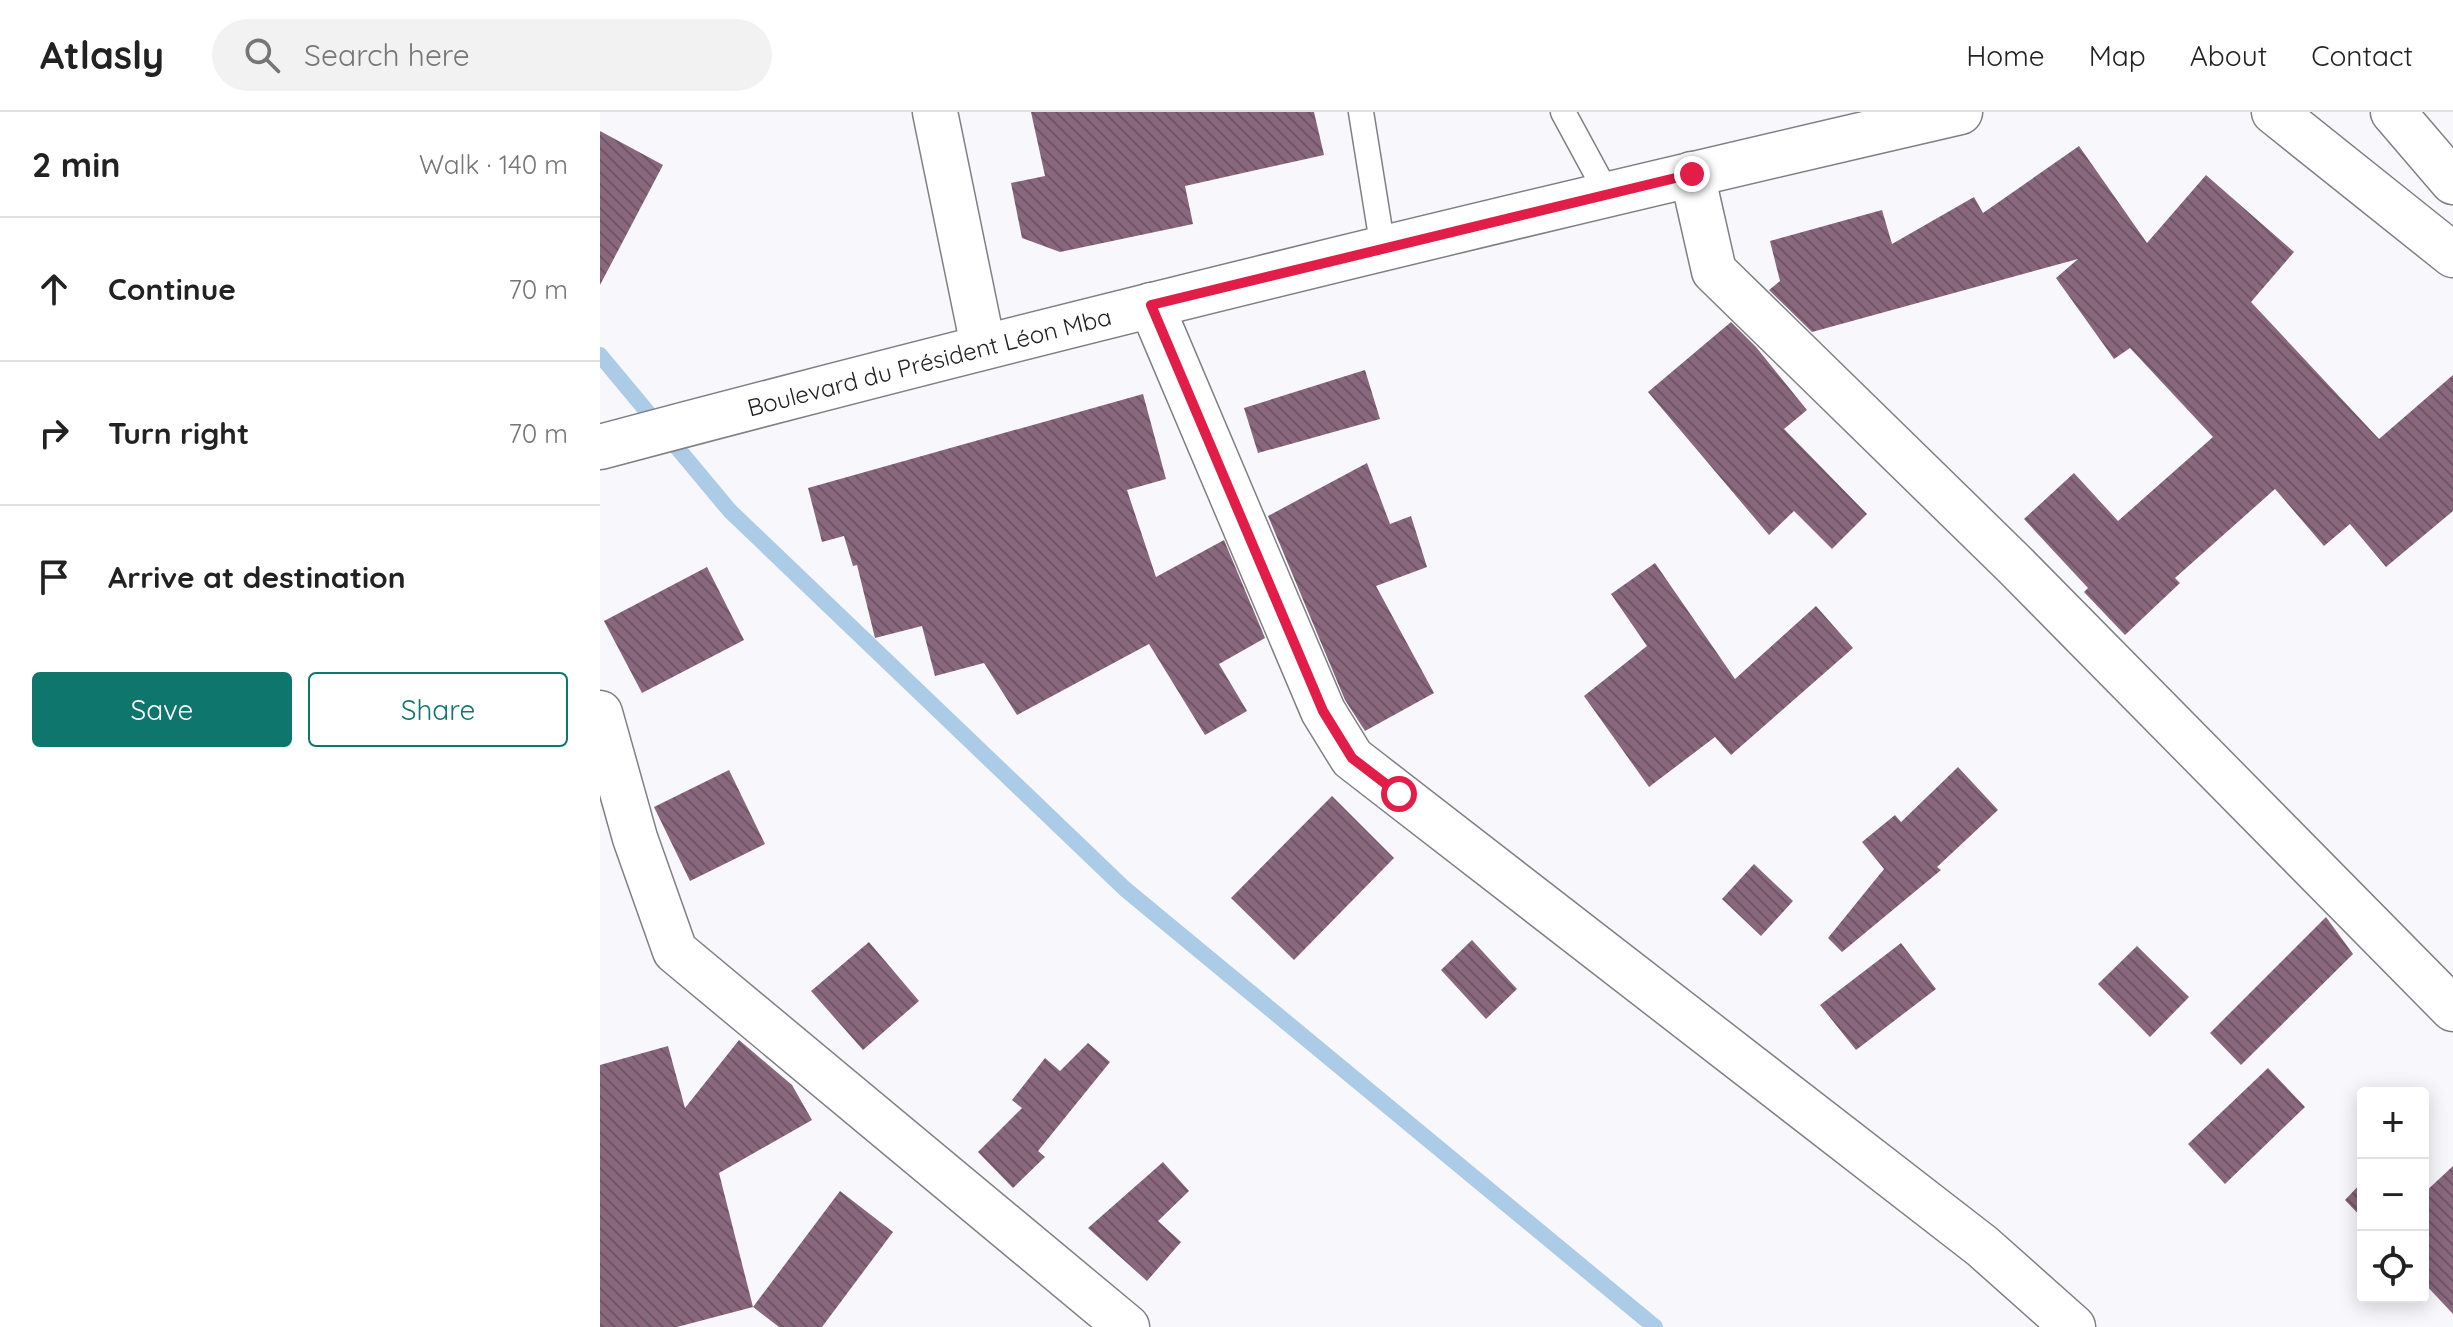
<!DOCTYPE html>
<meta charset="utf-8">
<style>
:root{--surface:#fff;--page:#f2f2f2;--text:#222;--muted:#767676;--line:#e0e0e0;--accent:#0f766e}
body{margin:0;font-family:Quicksand,sans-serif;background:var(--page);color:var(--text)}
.controls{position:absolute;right:24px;bottom:24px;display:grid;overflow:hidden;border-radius:8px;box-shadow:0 4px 20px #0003}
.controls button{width:72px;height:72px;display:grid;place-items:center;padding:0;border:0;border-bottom:2px solid var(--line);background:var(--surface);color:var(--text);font:40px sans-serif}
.stop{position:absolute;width:24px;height:24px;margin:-18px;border:6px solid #e11d48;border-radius:50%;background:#fff}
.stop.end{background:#e11d48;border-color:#fff;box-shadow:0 2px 8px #0008}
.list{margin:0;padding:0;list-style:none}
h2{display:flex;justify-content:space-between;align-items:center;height:104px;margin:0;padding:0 32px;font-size:34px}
h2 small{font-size:26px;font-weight:400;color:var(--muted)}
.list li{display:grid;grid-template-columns:52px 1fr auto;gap:24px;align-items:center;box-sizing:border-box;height:144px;padding:0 32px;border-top:2px solid var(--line)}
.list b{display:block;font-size:30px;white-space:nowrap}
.list em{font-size:26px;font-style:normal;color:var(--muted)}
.actions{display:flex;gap:16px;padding:24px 32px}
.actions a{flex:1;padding:18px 0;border:2px solid var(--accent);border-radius:8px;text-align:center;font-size:28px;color:var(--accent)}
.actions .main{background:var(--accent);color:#fff}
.icon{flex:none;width:44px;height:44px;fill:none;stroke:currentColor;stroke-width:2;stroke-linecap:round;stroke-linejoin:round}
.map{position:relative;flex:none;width:1853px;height:1215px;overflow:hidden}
header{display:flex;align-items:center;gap:48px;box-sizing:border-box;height:112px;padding:0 40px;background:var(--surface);border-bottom:2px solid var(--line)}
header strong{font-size:38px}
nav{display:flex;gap:44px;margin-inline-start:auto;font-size:28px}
.search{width:560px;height:72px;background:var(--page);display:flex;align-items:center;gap:20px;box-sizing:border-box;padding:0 28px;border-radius:44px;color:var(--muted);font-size:30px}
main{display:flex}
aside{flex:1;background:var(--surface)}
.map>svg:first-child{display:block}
</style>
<header>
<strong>Atlasly</strong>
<div class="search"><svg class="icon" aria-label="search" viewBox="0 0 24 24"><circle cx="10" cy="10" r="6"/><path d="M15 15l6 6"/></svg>Search here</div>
<nav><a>Home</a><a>Map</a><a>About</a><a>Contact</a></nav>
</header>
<main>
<aside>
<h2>2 min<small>Walk · 140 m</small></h2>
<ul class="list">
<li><svg class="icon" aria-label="ahead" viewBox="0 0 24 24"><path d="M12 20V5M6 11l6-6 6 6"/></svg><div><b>Continue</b></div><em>70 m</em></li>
<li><svg class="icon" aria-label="right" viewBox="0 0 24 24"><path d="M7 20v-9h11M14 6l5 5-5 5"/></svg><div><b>Turn right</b></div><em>70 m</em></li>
<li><svg class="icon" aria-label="arrive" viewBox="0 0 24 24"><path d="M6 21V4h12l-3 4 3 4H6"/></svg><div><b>Arrive at destination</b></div></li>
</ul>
<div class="actions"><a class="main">Save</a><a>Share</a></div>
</aside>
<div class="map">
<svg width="1853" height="1215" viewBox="0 0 1853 1215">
<defs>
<pattern id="building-back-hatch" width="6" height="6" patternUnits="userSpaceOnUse" patternTransform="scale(2)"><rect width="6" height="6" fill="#89687e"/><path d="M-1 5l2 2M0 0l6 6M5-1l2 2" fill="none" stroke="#705567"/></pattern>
</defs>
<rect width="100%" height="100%" fill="#f8f8fc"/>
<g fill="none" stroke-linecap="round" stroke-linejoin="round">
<!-- stream -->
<path stroke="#abcbe7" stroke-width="16" d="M0,243l130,156 395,378 530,438"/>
</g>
<!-- building -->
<g fill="url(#building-back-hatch)">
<path d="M431,0h283l10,43 -139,31 8,38 -133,28 -38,-14 -11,-55 34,-7z"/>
<path d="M0,19l63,34 -63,120z"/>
<path d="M1479,34l68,97 59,-68 88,77 -43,50 128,137 74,-64v136l-67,56 -36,-43 -26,22 -49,-57 -100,89 5,5 -55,52 -41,-43 4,-4 -64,-69 50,-46 44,48 95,-84 -83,-89 -16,11 -58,-81 22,-19 -266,73 -43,-42 11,-9 -10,-40 112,-31 10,34 82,-47 9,16z"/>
<path d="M1131,210l25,25 51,63 -23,19 83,85 -35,35 -38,-38 -25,24 -121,-143z"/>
<path d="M765,258l15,49 -122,34 -14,-45z"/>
<path d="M543,282l23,85 -39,11 29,87 68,-37 41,98 -46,26 28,47 -42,24 -56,-91 -132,71 -33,-52 -49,13 -13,-50 -47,12 -18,-73 -4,1 -9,-30 -22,6 -14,-54z"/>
<path d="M767,351l23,61 21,-8 16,51 -51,19 58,107 -69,38 -20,-31 -77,-184z"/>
<path d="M1055,451l80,116 81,-73 37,42 -122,107 -16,-18 -66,50 -65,-91 63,-50 -36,-52z"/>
<path d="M107,455l37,73 -102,53 -38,-72z"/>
<path d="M1358,655l40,43 -61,57 4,3 -99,82 -14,-14 56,-69 -22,-27 33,-27 6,7z"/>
<path d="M129,658l36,74 -75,37 -36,-74z"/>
<path d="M732,684l62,62 -100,102 -63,-62z"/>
<path d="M1154,752l39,37 -32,35 -39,-37z"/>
<path d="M1726,805l27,37 -112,111 -31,-32z"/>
<path d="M872,828l45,49 -31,30 -45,-49z"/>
<path d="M269,830l50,59 -56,49 -52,-59z"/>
<path d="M1301,831l35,46 -80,61 -36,-45z"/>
<path d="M1537,834l52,51 -39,40 -52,-53z"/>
<path d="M139,928l53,45 20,35 -93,53 34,134 -76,20h-77v-262l68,-19 17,62z"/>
<path d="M488,931l22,19 -72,89 7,6 -32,31 -35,-36 44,-44 -10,-8 33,-42 15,13z"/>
<path d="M1668,956l37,39 -80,77 -37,-40z"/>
<path d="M563,1050l26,29 -31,30 23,21 -34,39 -59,-53z"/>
<path d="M1853,1054v148l-30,-32v-88z"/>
<path d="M1763,1069v38l-18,-19z"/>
<path d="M240,1079l53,41 -71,95h-43l-26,-20z"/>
</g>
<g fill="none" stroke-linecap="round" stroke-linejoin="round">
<defs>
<g id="service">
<path d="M761,0l22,137"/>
<path d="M963,0l45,83"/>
</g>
<g id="minor">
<path d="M335,0l48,234"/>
<path d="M1092,62l22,97 301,294 438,444"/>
<path d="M551,193l172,406 29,47 630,488 91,81"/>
<path d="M0,601l35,125 40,113 452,376"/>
</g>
<g id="tertiary">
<path d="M1674,0l179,143"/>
<path d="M1793,0l60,70"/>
<path id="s1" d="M0,335c451,-120 905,-230 1360,-335"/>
</g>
</defs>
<!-- service casing -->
<use href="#service" stroke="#808084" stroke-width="27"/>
<!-- minor casing -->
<use href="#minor" stroke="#808084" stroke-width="47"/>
<!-- tertiary casing -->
<use href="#tertiary" stroke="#808084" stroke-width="47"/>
<!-- service -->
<use href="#service" stroke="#fff" stroke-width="24"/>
<!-- minor -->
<use href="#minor" stroke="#fff" stroke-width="44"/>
<!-- tertiary -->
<use href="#tertiary" stroke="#fff" stroke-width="44"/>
</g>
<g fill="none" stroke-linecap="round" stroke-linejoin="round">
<!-- route -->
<path stroke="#e11d48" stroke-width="10" d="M799,682l-47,-36 -29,-47 -172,-406 541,-131"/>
</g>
<g text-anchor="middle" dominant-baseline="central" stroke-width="6" stroke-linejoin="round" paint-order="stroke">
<!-- street labels -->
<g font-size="24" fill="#212123" stroke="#f8f8fc">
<text stroke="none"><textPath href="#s1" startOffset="340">Boulevard du Président Léon Mba</textPath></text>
</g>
</g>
</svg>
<div class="controls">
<button>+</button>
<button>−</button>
<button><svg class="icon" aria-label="locate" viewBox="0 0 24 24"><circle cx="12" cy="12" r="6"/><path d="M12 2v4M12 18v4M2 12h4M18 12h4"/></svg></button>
</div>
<div class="stop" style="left:799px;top:682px"></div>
<div class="stop end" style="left:1092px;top:62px"></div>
</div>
</main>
